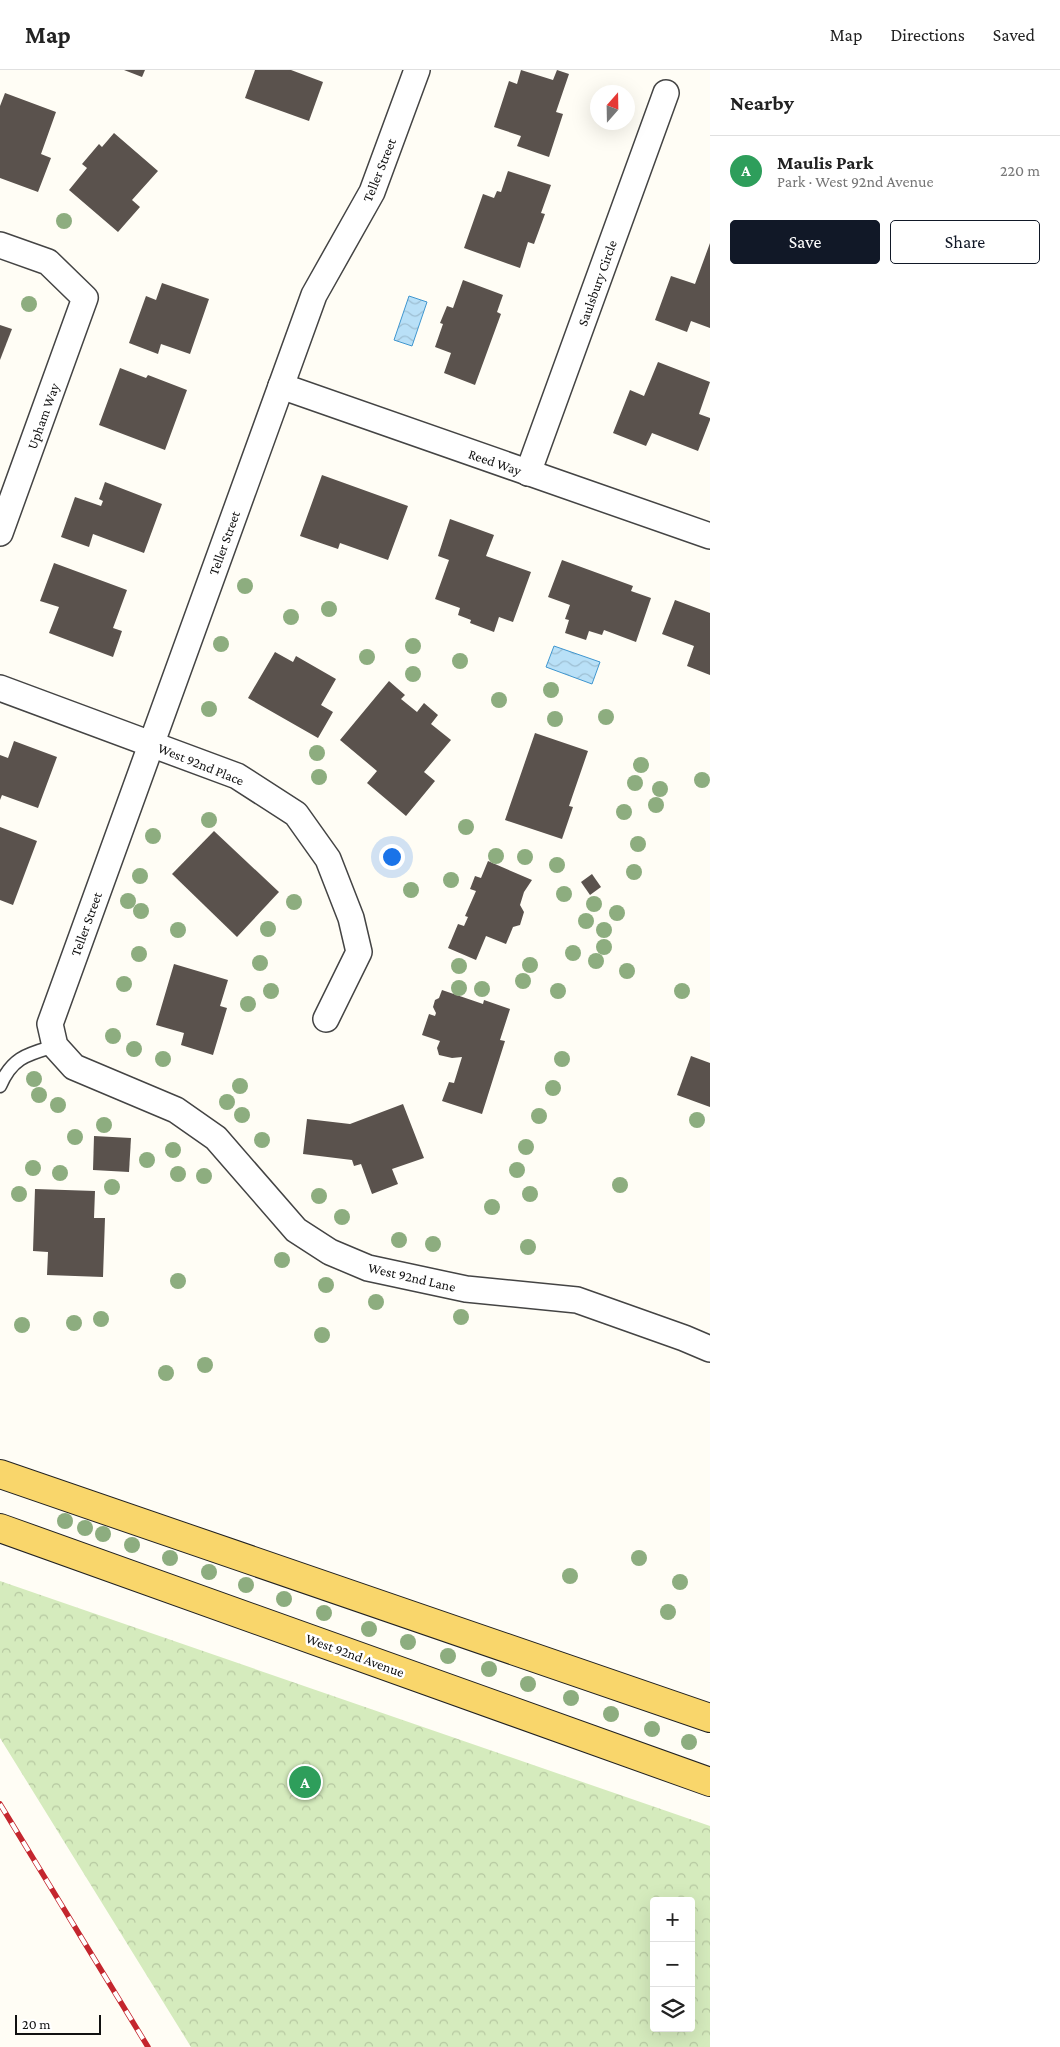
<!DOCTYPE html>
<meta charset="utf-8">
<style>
:root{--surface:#fff;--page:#f6f6f6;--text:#222;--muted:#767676;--line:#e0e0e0;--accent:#111827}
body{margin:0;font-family:"Crimson Pro",serif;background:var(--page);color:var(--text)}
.controls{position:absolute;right:15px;bottom:15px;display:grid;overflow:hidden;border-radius:5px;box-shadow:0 5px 20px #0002}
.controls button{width:45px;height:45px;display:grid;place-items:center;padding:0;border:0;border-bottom:1px solid var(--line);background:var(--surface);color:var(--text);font:25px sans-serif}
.compass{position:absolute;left:590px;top:15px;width:45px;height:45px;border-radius:50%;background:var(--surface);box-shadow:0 5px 20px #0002;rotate:20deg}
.scale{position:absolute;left:15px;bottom:12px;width:86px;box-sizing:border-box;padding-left:5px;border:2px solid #111;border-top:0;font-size:14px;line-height:18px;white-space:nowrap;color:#111;-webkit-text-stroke:4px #fff;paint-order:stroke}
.you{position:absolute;left:391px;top:786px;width:18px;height:18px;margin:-12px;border:4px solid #fff;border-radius:50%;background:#1a73e8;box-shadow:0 0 0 8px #1a73e833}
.badge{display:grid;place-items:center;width:32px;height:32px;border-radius:50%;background:var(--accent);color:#fff;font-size:16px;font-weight:700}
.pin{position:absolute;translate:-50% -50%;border:2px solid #fff;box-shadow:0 1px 5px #0006}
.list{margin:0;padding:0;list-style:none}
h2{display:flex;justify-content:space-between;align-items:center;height:65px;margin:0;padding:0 20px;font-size:21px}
h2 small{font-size:16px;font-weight:400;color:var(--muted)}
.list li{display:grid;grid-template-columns:32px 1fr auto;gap:15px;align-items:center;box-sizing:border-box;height:70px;padding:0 20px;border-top:1px solid var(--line)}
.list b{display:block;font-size:19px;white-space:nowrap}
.list p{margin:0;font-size:16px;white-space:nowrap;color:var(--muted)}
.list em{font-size:16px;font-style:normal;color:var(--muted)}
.actions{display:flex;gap:10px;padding:15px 20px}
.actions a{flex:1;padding:11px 0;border:1px solid var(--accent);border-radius:5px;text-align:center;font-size:18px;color:var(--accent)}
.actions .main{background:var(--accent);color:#fff}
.icon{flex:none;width:28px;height:28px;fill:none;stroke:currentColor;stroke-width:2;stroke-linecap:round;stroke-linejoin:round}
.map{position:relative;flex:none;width:710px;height:1977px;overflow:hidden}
header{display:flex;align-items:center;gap:30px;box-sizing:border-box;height:70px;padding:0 25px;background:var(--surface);border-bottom:1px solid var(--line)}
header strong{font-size:24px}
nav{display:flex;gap:28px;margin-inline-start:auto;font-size:18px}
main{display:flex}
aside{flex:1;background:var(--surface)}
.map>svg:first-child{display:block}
</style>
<header>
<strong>Map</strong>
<nav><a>Map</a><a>Directions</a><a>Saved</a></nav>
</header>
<main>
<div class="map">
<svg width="710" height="1977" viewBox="0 0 710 1977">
<defs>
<pattern id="park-crowns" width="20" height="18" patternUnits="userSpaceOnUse" patternTransform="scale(1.25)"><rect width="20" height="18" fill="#d5ebbd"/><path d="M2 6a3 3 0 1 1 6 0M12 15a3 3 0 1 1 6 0" fill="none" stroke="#b6c8a1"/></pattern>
<pattern id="water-waves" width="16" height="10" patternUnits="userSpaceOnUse" patternTransform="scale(1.25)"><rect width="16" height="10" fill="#b9e0f7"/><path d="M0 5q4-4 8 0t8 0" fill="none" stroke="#9ebfd3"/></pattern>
</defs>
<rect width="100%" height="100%" fill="#fffdf5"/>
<!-- park -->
<path fill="url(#park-crowns)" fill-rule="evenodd" d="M0,1511l710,245v221h-519l-191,-309zM654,1831h37v127h-37z"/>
<!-- water -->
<g fill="url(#water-waves)" stroke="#3f96cf">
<path d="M409,226l18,6 -15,44 -18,-6z"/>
<path d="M554,576l46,16 -8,22 -46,-17z"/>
</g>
<!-- building -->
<g fill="#5a524d">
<path d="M124,0h21l-3,7z"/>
<path d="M255,0h36l32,12 -14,39 -64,-23z"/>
<path d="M521,0l32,10 4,-10 12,4 -13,38 7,2 -14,43 -32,-11 4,-10 -27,-9 15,-46 8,3z"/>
<path d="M5,23l51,19 -15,42 10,4 -13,34 -38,-14v-72z"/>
<path d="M114,63l44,38 -26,29 8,7 -22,25 -49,-42 18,-22 -5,-4 17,-20 3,3z"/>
<path d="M508,101l43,14 -10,28 4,1 -11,30 -6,-2 -8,26 -56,-20 19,-54 11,4 3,-7 4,1z"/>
<path d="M710,173v85l-19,-7 -4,11 -32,-12 16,-44 24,8z"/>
<path d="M463,210l40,15 -6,17 4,2 -26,71 -31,-12 7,-20 -16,-6 8,-23 -3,-1 7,-17 6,2z"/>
<path d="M162,213l47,16 -19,55 -29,-10 -3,10 -29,-11 17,-47 10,4z"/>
<path d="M0,255l12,4 -12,31z"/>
<path d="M658,292l52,20 -11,32 11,4v2l-12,31 -46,-18 -6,13 -33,-13 17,-43 14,6z"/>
<path d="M120,298l26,10 2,-3 39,15 -22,60 -66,-25z"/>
<path d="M322,405l86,31 -20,54 -48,-17 -2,6 -38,-13z"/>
<path d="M105,412l57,22 -18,49 -51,-19 -4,13 -28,-10 14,-40 26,9 2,-5 -4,-2z"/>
<path d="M450,449l44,16 -8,21 45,16 -18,50 -14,-5 -5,15 -24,-9 1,-3 -13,-5 2,-7 -25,-9 14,-39 -11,-4z"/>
<path d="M562,490l71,26 -2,5 20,7 -15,44 -32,-12 -2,5 -13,-4 -3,9 -21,-7 4,-13 -4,-1 5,-14 -22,-8z"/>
<path d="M54,493l73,27 -14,38 9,3 -9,26 -64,-24 10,-26 -19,-6z"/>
<path d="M675,530l35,13v62l-23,-9 7,-20 -32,-12z"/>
<path d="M275,582l18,10 3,-6 40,23 -15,26 12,7 -15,26 -70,-40z"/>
<path d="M389,611l16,14 -4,4 16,13 7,-9 14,12 -7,9 20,16 -27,32 11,9 -29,35 -39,-33 10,-12 -37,-31z"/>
<path d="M535,663l53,18 -19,55 4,1 -11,32 -57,-19z"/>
<path d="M14,671l43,16 -19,51 -36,-13 -2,5v-45l8,3z"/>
<path d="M0,757l37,14 -24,64 -13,-5z"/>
<path d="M214,761l65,61 -42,45 -65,-63z"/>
<path d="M488,791l44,19 -8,12 -4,13 4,7 -4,13 -7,2 -7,17 -20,-8 -10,24 -28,-12 10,-24 6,2 4,-9 -3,-1 11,-25 -6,-2 5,-13 6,2z"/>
<path d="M592,804l9,13 -11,8 -9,-13z"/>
<path d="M174,894l54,16 -8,26 7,2 -14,47 -32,-10 3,-12 -28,-8z"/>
<path d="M442,920l41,14 1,-4 26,9 -10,31 5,1 -23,73 -40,-13 7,-19 5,1 8,-26 -10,1 -13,-3 -2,-7 3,-7 -18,-6 7,-21 6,2 1,-3 -3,-6 2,-7 4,-2z"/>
<path d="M691,986l19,7v44l-33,-12z"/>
<path d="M403,1034l21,54 -32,11 6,15 -26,10 -11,-30 -7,2 -2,-6 -49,-6 4,-35 43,5z"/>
<path d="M94,1066l37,2 -2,34 -36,-2z"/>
<path d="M35,1119l60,2 -1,27h11l-2,59 -56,-2 1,-23 -15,-1z"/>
</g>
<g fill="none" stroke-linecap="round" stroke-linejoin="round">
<defs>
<path id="lane" d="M0,1016c12,-29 28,-32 55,-40"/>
<g id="street">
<path d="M417,0l-45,122 -58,103 -264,729 5,22 19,21 102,43 40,28 80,92 34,22 38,16 98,21 111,11 107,38 26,11"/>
<path d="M0,175l48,17 37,36 -85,235"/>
<path d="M281,316l429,150"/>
<path d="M528,403l138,-380"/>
<path d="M0,618l237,88 59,38 32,45 23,59 8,34 -33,67"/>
</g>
<g id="primary">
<path d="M0,1404l710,244"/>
<path d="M0,1458l710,254"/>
</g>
</defs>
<!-- lane casing -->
<use href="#lane" stroke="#444" stroke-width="15"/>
<!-- street casing -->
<use href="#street" stroke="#444" stroke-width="28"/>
<!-- primary casing -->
<use href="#primary" stroke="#222" stroke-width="30"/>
<!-- lane -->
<use href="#lane" stroke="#fff" stroke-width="12"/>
<!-- street -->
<use href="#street" stroke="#fff" stroke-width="25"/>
<!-- primary -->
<use href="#primary" stroke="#f9d66b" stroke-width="28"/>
<defs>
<path id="rail" d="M0,1734l148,243"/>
</defs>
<!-- rail casing -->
<use href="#rail" stroke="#c4262e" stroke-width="5.5"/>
<!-- rail -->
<use href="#rail" stroke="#fff" stroke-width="4" stroke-dasharray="11" stroke-linecap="butt"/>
</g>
<!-- trees -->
<g fill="#8dad7f">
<circle cx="64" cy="151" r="8"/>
<circle cx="29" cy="234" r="8"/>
<circle cx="245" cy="516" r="8"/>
<circle cx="329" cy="539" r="8"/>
<circle cx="291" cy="547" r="8"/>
<circle cx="221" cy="574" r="8"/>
<circle cx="413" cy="576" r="8"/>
<circle cx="367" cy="587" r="8"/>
<circle cx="460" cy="591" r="8"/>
<circle cx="413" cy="604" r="8"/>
<circle cx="551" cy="620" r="8"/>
<circle cx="499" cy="630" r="8"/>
<circle cx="209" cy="639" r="8"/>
<circle cx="606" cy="647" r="8"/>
<circle cx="555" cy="649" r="8"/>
<circle cx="317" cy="683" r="8"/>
<circle cx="641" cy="695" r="8"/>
<circle cx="319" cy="707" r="8"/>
<circle cx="702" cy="710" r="8"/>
<circle cx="635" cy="713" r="8"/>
<circle cx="660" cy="719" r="8"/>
<circle cx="656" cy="735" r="8"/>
<circle cx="624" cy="742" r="8"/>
<circle cx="209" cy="750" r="8"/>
<circle cx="466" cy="757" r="8"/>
<circle cx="153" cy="766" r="8"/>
<circle cx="638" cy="774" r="8"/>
<circle cx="496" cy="786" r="8"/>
<circle cx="525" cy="787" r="8"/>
<circle cx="557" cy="795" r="8"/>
<circle cx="634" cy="802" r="8"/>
<circle cx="140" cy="806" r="8"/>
<circle cx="451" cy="810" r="8"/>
<circle cx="411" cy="820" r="8"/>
<circle cx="564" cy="824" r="8"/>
<circle cx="128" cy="831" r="8"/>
<circle cx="294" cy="832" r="8"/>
<circle cx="594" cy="834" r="8"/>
<circle cx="141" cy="841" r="8"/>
<circle cx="617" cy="843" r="8"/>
<circle cx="586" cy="851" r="8"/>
<circle cx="268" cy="859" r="8"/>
<circle cx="178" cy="860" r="8"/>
<circle cx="604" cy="860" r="8"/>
<circle cx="604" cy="877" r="8"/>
<circle cx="573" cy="883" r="8"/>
<circle cx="139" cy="884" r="8"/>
<circle cx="596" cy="891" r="8"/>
<circle cx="260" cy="893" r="8"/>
<circle cx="530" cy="895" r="8"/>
<circle cx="459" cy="896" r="8"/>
<circle cx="627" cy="901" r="8"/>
<circle cx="523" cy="911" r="8"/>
<circle cx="124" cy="914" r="8"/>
<circle cx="459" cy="918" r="8"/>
<circle cx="482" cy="919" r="8"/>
<circle cx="271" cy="921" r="8"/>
<circle cx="558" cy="921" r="8"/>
<circle cx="682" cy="921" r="8"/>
<circle cx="248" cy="934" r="8"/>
<circle cx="113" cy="966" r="8"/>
<circle cx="134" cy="979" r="8"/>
<circle cx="163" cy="989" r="8"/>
<circle cx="562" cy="989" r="8"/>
<circle cx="34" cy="1009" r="8"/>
<circle cx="240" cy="1016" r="8"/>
<circle cx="553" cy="1018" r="8"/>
<circle cx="39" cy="1025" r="8"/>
<circle cx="227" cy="1032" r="8"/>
<circle cx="58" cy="1035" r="8"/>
<circle cx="242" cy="1045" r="8"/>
<circle cx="539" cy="1046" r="8"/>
<circle cx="697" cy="1050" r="8"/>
<circle cx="104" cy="1055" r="8"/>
<circle cx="75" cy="1067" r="8"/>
<circle cx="262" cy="1070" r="8"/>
<circle cx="526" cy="1077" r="8"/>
<circle cx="173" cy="1080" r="8"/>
<circle cx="147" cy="1090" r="8"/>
<circle cx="33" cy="1098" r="8"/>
<circle cx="517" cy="1100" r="8"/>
<circle cx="60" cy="1103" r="8"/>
<circle cx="178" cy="1104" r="8"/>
<circle cx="204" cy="1106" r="8"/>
<circle cx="620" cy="1115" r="8"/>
<circle cx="112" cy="1117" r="8"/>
<circle cx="19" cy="1124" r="8"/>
<circle cx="530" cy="1124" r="8"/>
<circle cx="319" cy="1126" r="8"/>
<circle cx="492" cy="1137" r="8"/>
<circle cx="342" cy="1147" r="8"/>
<circle cx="399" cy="1170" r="8"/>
<circle cx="433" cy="1174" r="8"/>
<circle cx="528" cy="1177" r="8"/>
<circle cx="282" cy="1190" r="8"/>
<circle cx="178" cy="1211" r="8"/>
<circle cx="326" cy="1215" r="8"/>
<circle cx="376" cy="1232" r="8"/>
<circle cx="461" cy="1247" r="8"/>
<circle cx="101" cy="1249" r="8"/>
<circle cx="74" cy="1253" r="8"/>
<circle cx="22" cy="1255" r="8"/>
<circle cx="322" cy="1265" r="8"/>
<circle cx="205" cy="1295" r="8"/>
<circle cx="166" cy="1303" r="8"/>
<circle cx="65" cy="1451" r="8"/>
<circle cx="85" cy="1458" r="8"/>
<circle cx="103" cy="1464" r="8"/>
<circle cx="132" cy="1475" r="8"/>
<circle cx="170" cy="1488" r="8"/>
<circle cx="639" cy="1488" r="8"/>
<circle cx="209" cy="1502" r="8"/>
<circle cx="570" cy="1506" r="8"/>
<circle cx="680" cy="1512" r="8"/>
<circle cx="246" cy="1515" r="8"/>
<circle cx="284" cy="1529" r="8"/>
<circle cx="668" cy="1542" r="8"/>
<circle cx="324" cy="1543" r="8"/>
<circle cx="369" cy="1559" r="8"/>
<circle cx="408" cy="1572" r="8"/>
<circle cx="448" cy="1586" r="8"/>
<circle cx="489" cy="1599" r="8"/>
<circle cx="528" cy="1614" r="8"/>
<circle cx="571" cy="1628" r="8"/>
<circle cx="611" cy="1644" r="8"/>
<circle cx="652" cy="1659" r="8"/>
<circle cx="689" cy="1672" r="8"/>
</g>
<g text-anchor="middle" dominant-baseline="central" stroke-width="5" stroke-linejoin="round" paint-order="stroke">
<!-- street labels -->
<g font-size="14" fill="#111" stroke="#fff">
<text transform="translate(379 100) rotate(-68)">Teller Street</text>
<text transform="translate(597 213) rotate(-70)">Saulsbury Circle</text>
<text transform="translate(43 346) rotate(-70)">Upham Way</text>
<text transform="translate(495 392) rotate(19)">Reed Way</text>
<text transform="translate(224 473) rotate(-70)">Teller Street</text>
<text transform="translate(201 694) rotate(22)">West 92nd Place</text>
<text transform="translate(86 854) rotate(-70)">Teller Street</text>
<text transform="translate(412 1207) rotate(13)">West 92nd Lane</text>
<text transform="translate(355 1585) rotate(20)">West 92nd Avenue</text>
</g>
</g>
</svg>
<div class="controls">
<button>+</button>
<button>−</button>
<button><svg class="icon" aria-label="layers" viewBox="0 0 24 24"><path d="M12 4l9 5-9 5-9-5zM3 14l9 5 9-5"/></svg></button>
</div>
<svg class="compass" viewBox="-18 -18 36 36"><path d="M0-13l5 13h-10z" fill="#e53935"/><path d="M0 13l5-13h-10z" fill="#767676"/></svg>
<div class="scale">20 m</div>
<div class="you"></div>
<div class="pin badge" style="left:305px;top:1712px;background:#2e9e5b">A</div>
</div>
<aside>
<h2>Nearby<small></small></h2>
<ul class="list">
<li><span class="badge" style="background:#2e9e5b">A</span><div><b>Maulis Park</b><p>Park · West 92nd Avenue</p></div><em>220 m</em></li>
</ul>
<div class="actions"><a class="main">Save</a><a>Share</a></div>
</aside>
</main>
